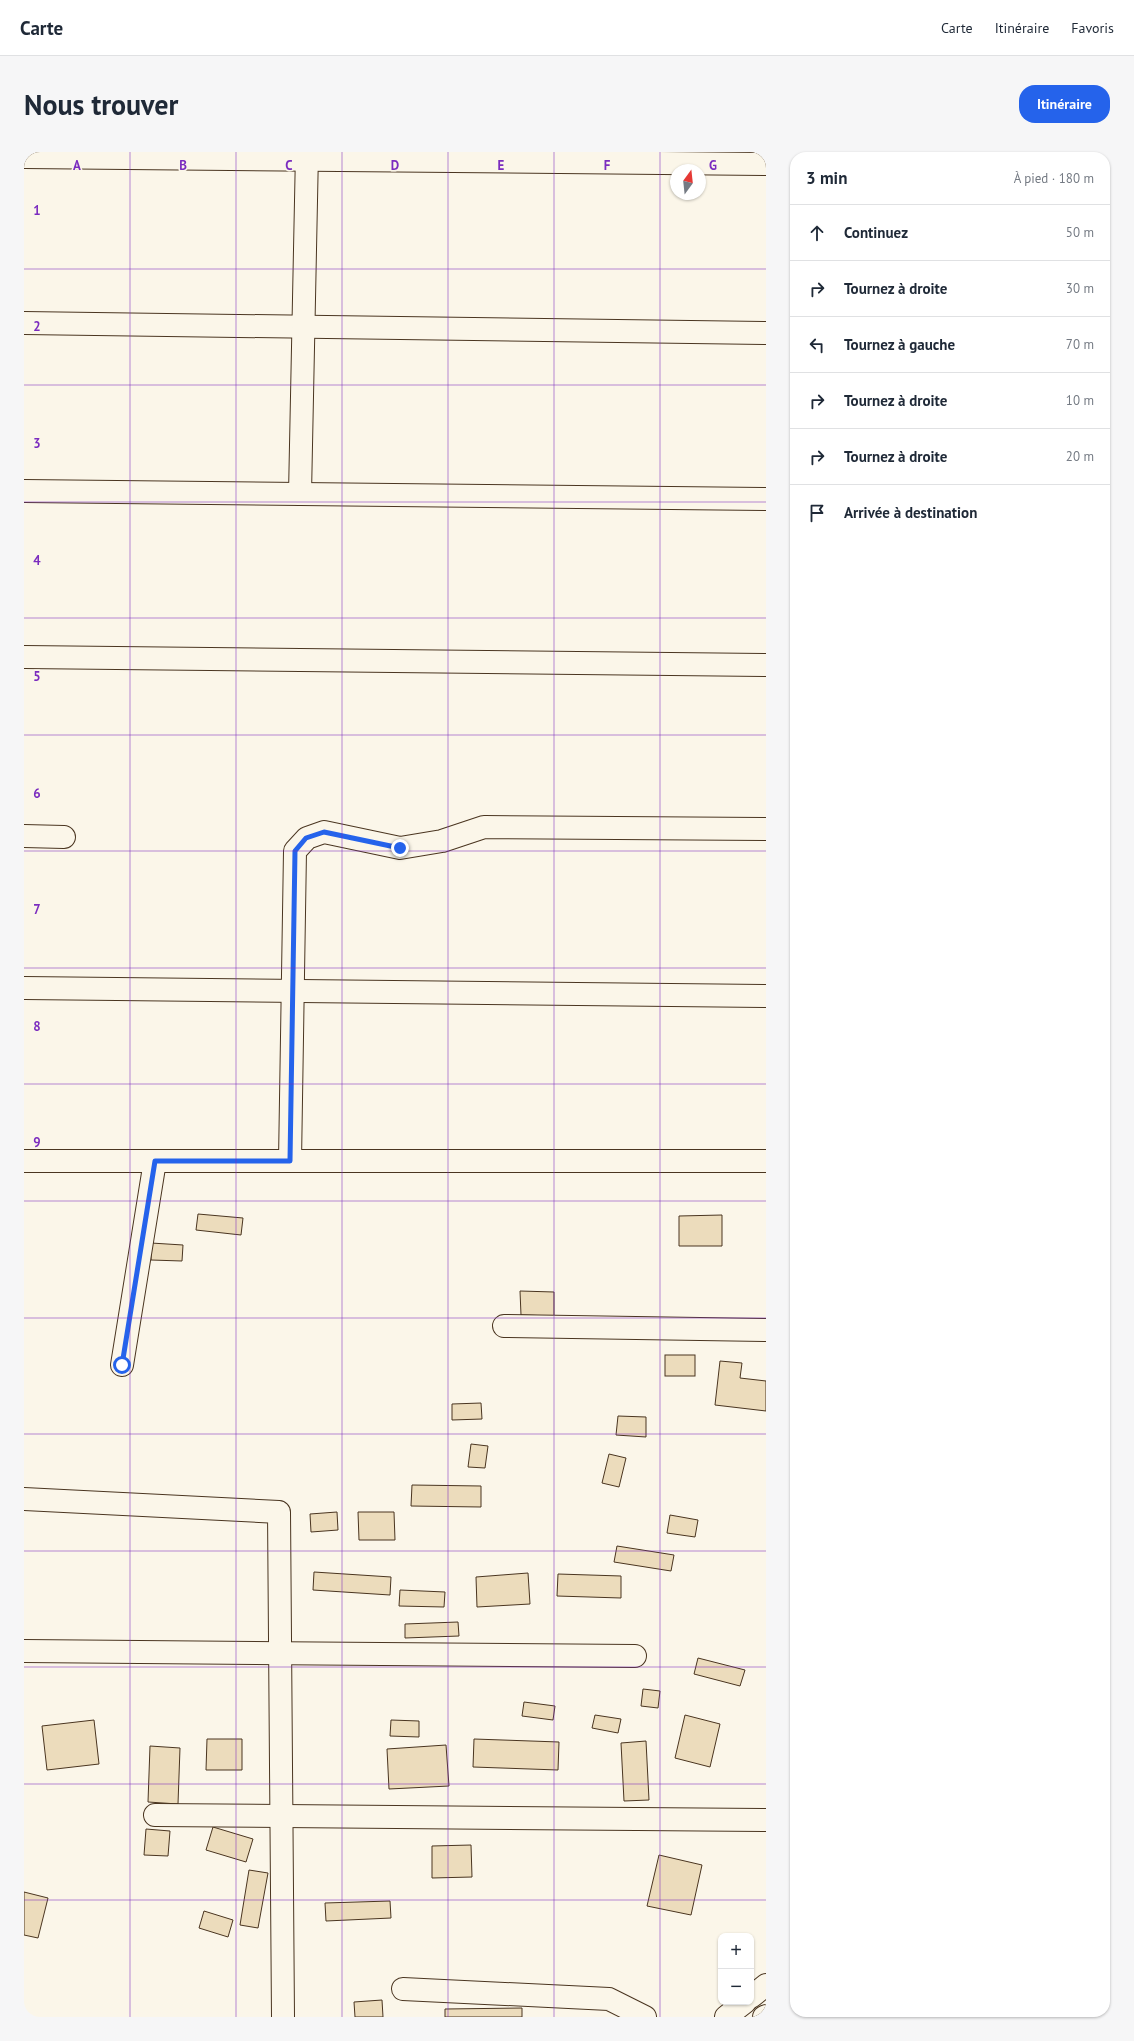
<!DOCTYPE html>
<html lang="fr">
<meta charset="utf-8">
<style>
:root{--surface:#fff;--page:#f6f6f7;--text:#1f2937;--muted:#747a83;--line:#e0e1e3;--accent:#2563eb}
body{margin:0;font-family:"PT Sans",sans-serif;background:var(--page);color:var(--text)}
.controls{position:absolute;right:12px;bottom:12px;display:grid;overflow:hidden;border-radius:8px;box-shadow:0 1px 3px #0004}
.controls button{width:36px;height:36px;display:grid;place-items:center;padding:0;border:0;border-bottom:1px solid var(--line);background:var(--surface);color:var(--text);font:20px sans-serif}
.compass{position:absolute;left:646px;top:12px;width:36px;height:36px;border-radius:50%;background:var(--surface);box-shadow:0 1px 3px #0004;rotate:15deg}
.stop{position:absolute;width:12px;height:12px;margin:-9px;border:3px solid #2563eb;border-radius:50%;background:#fff}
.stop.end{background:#2563eb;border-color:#fff;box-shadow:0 1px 4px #0008}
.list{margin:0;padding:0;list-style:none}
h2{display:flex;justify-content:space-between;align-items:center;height:52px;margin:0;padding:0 16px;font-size:17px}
h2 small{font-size:13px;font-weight:400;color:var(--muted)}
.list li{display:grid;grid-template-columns:26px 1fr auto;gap:12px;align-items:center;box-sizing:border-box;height:56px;padding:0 16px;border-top:1px solid var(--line)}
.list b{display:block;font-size:15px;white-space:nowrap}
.list em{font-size:13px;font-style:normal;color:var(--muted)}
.icon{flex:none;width:22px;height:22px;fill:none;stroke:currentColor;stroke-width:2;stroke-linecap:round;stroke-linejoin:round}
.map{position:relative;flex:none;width:742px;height:1865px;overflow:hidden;border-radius:16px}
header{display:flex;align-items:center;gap:24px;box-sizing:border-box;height:56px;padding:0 20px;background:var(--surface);border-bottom:1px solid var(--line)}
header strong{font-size:19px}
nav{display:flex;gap:22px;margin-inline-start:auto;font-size:14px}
.intro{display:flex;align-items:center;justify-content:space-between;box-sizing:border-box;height:96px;padding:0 24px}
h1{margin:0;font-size:28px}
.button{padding:10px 18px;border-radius:16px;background:var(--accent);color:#fff;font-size:14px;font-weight:700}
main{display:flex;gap:24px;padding:0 24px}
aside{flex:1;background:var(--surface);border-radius:16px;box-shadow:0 1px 3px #0004}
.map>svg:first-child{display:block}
</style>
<header>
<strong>Carte</strong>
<nav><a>Carte</a><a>Itinéraire</a><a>Favoris</a></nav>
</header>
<div class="intro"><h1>Nous trouver</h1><a class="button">Itinéraire</a></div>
<main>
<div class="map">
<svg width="742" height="1865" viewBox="0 0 742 1865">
<rect width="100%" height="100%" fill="#fbf6e9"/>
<!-- building -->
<g fill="#ecdcbc" stroke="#4a3520">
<path d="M174,1062l45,4 -2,17 -45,-5z"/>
<path d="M698,1063v31h-43v-30z"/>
<path d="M127,1091l32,2 -1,16 -31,-1z"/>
<path d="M496,1139l34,1v24l-33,-1z"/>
<rect x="641" y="1203" width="30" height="21"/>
<path d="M696,1209l22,2 -2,15 26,3v30l-51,-6z"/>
<path d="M457,1251l1,16 -30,1v-16z"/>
<path d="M594,1264l28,1v20l-30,-2z"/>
<path d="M447,1292l17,2 -3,22 -17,-1z"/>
<path d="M585,1302l17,4 -7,29 -17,-4z"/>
<path d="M388,1333l69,1v21l-70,-1z"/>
<path d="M313,1360l1,18 -27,2 -1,-18z"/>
<path d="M334,1360h36l1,28h-36z"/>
<path d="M646,1363l28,5 -3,17 -28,-4z"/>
<path d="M593,1394l57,9 -3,16 -57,-9z"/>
<path d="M290,1420l77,5 -1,18 -77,-5z"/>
<path d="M504,1421l2,31 -53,3 -1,-30z"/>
<path d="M534,1422l63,2v22l-64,-2z"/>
<path d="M376,1438l45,2 -1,15 -45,-1z"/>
<path d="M434,1470l1,14 -54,2v-14z"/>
<path d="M674,1506l47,12 -5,16 -46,-12z"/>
<path d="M619,1537l17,2 -2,17 -17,-2z"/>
<path d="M500,1550l31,4 -2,14 -31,-4z"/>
<path d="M571,1563l26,4 -3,14 -26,-5z"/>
<path d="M661,1563l35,9 -10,43 -35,-9z"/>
<path d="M70,1568l5,44 -52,6 -5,-44z"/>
<path d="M367,1568l28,1v16l-29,-1z"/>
<path d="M183,1587h35v31h-36z"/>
<path d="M450,1587l85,3 -1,28 -85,-3z"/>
<path d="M622,1589l3,59 -25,1 -3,-58z"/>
<path d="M422,1593l3,41 -60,3 -2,-40z"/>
<path d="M126,1594l30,2 -2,56 -30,-2z"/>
<path d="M189,1675l40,12 -7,23 -40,-12z"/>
<path d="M122,1677l24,2 -2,25 -24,-1z"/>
<path d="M447,1693l1,32 -40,1v-32z"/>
<path d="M635,1703l43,10 -11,50 -44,-9z"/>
<path d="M225,1718l19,3 -10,55 -18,-3z"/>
<path d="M0,1740l24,6 -10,40 -14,-3z"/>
<path d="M366,1749l1,17 -65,3 -1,-18z"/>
<path d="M180,1759l29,9 -5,17 -29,-9z"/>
<path d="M358,1848l1,17h-28l-1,-15z"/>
<path d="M498,1856v9h-77v-8z"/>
</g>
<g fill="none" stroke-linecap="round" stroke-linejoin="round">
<defs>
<g id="street">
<path d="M0,5l742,7"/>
<path d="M0,171l742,10"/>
<path d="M0,339l742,8"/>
<path d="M276,342l7,-342"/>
<path d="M0,505l742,8"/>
<path d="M0,684l40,1"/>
<path d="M0,836l742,8"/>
<path d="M0,1009h742"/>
<path d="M266,1009l5,-310 12,-13 17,-6 76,16 42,-7 42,-14 282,2"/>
<path d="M480,1174l262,4"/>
<path d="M98,1213l33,-204"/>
<path d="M0,1347l255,13 4,505"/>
<path d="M0,1499l611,5"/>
<path d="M131,1663l611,5"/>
<path d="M379,1837l206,10 36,18"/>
</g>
<g id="secondary">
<path d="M727,1845l15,-12"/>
<path d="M702,1865l19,-15"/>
<path d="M740,1865l2,-1"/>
</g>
</defs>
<!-- street casing -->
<use href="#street" stroke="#4a3520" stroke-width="24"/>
<!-- secondary casing -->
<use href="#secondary" stroke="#4a3520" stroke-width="24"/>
<!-- street -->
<use href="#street" stroke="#fbf6e9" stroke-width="22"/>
<!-- secondary -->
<use href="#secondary" stroke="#fbf6e9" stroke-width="22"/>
</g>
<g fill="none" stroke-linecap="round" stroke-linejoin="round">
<!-- route -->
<path stroke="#2563eb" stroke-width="5" d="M98,1213l33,-204h135l5,-310 11,-13 18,-6 76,16"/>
</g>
<!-- grid -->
<path fill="none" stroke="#7b2cbf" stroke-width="1" stroke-opacity="0.55" d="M106,0v1865M212,0v1865M318,0v1865M424,0v1865M530,0v1865M636,0v1865M0,117h742M0,233h742M0,350h742M0,466h742M0,583h742M0,699h742M0,816h742M0,932h742M0,1049h742M0,1166h742M0,1282h742M0,1399h742M0,1515h742M0,1632h742M0,1748h742"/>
<g font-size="13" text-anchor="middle" font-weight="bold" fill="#7b2cbf" stroke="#fbf6e9" stroke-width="3" stroke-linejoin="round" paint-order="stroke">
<text x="53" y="18">A</text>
<text x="159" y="18">B</text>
<text x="265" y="18">C</text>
<text x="371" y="18">D</text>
<text x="477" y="18">E</text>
<text x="583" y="18">F</text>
<text x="689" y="18">G</text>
<text x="13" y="63">1</text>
<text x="13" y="179">2</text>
<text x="13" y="296">3</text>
<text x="13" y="413">4</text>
<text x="13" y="529">5</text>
<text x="13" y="646">6</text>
<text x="13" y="762">7</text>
<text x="13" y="879">8</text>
<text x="13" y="995">9</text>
</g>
</svg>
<div class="controls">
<button>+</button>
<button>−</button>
</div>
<svg class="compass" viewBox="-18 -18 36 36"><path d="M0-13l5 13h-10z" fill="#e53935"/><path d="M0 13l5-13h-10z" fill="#747a83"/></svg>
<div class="stop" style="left:98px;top:1213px"></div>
<div class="stop end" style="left:376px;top:696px"></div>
</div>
<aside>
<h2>3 min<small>À pied · 180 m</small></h2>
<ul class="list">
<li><svg class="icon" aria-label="ahead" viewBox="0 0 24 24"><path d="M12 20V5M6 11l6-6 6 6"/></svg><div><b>Continuez</b></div><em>50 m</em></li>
<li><svg class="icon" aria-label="right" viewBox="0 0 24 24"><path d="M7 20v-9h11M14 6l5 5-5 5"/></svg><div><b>Tournez à droite</b></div><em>30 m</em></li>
<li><svg class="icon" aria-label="left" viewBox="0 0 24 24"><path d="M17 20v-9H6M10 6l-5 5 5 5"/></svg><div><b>Tournez à gauche</b></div><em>70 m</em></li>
<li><svg class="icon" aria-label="right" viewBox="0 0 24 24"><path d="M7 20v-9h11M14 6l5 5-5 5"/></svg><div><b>Tournez à droite</b></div><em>10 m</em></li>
<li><svg class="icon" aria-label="right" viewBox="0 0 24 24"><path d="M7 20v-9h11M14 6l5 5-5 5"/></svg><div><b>Tournez à droite</b></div><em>20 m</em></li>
<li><svg class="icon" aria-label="arrive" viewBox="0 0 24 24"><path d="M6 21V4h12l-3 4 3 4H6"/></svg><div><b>Arrivée à destination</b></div></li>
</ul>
</aside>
</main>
